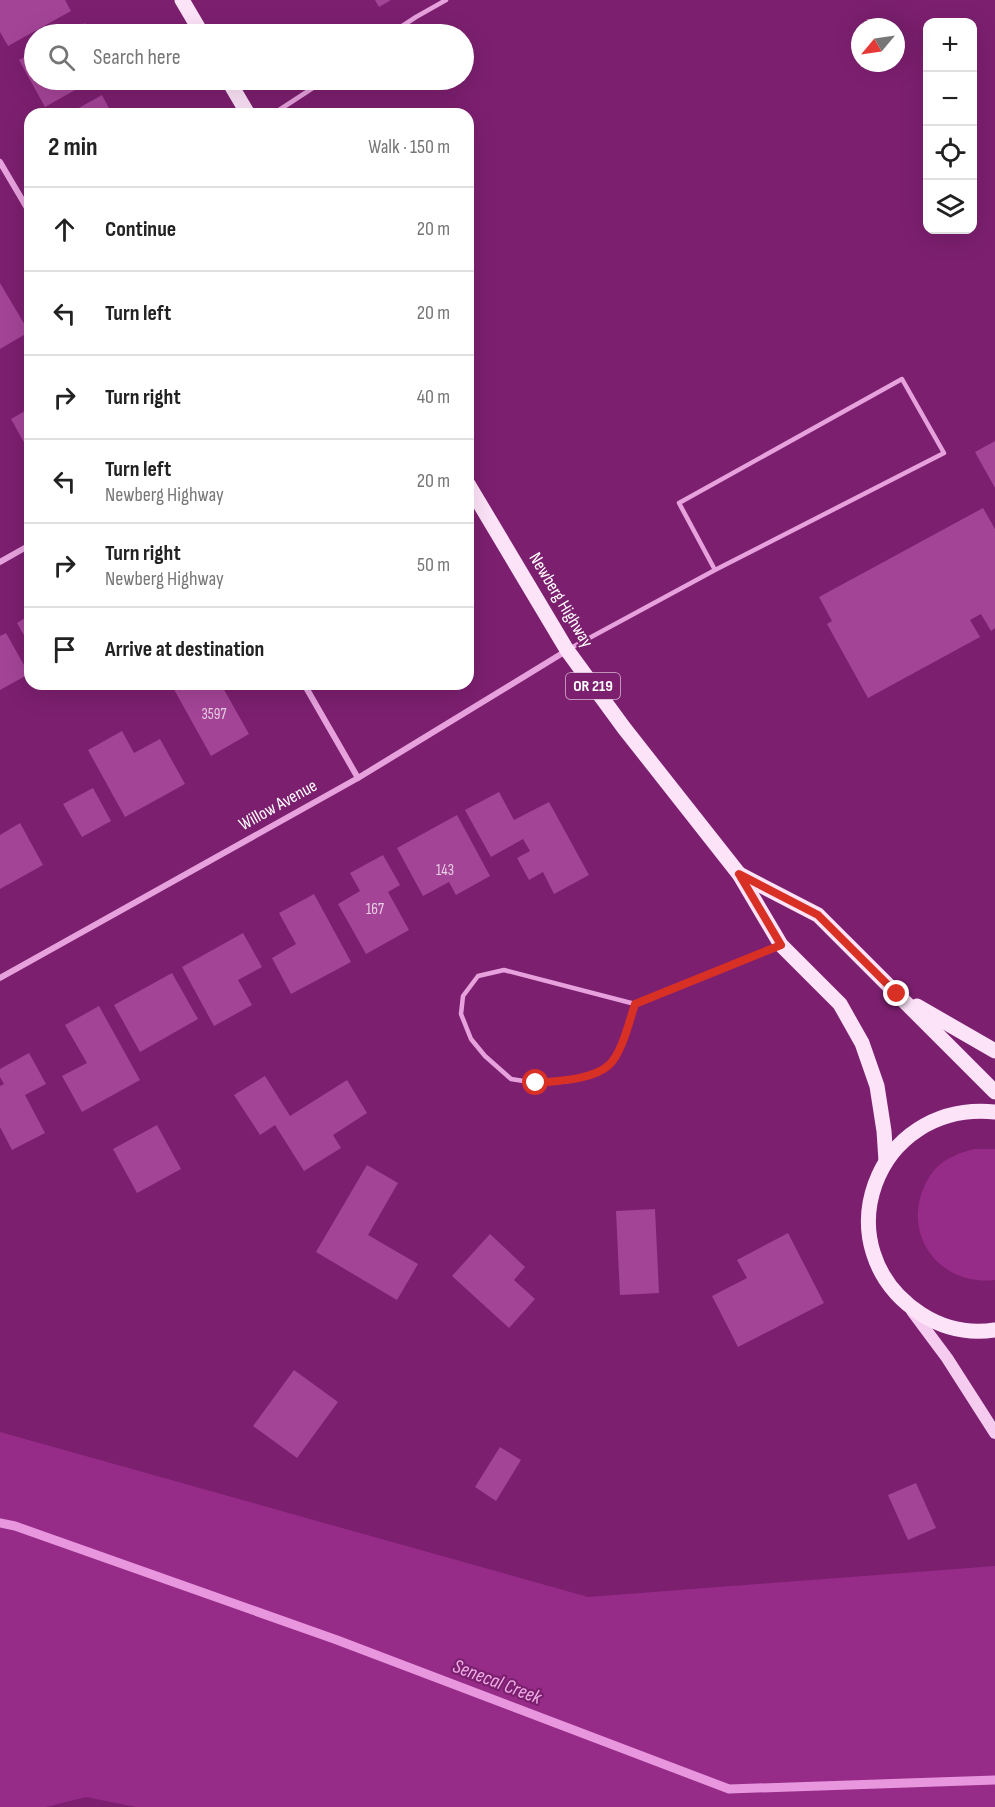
<!DOCTYPE html>
<meta charset="utf-8">
<style>
:root{--surface:#fff;--page:#f6f6f6;--text:#222;--muted:#767676;--line:#e0e0e0}
body{margin:0;font-family:"Sofia Sans Condensed",sans-serif;background:var(--page);color:var(--text)}
.controls{position:absolute;right:18px;top:18px;display:grid;overflow:hidden;border-radius:12px;box-shadow:0 6px 24px #0002}
.controls button{width:54px;height:54px;display:grid;place-items:center;padding:0;border:0;border-bottom:2px solid var(--line);background:var(--surface);color:var(--text);font:30px sans-serif}
.compass{position:absolute;left:851px;top:18px;width:54px;height:54px;border-radius:50%;background:var(--surface);box-shadow:0 6px 24px #0002;rotate:241deg}
.stop{position:absolute;width:18px;height:18px;margin:-14px;border:4px solid #d93025;border-radius:50%;background:#fff}
.stop.end{background:#d93025;border-color:#fff;box-shadow:0 2px 6px #0008}
.list{margin:0;padding:0;list-style:none}
h2{display:flex;justify-content:space-between;align-items:center;height:78px;margin:0;padding:0 24px;font-size:26px}
h2 small{font-size:20px;font-weight:400;color:var(--muted)}
.list li{display:grid;grid-template-columns:39px 1fr auto;gap:18px;align-items:center;box-sizing:border-box;height:84px;padding:0 24px;border-top:2px solid var(--line)}
.list b{display:block;font-size:22px;white-space:nowrap}
.list p{margin:0;font-size:20px;white-space:nowrap;color:var(--muted)}
.list em{font-size:20px;font-style:normal;color:var(--muted)}
.icon{flex:none;width:33px;height:33px;fill:none;stroke:currentColor;stroke-width:2;stroke-linecap:round;stroke-linejoin:round}
.map{position:relative;flex:none;width:995px;height:1807px;overflow:hidden}
.search{position:absolute;background:var(--surface);box-shadow:0 6px 24px #0002;left:24px;top:24px;width:450px;height:66px;display:flex;align-items:center;gap:15px;box-sizing:border-box;padding:0 21px;border-radius:33px;color:var(--muted);font-size:22px}
.panel{position:absolute;background:var(--surface);box-shadow:0 6px 24px #0002;left:24px;top:108px;width:450px;height:582px;border-radius:18px}
.map>svg:first-child{display:block}
</style>
<div class="map">
<svg width="995" height="1807" viewBox="0 0 995 1807">
<rect width="100%" height="100%" fill="#7c1f6f"/>
<!-- green -->
<g fill="#962c88">
<path d="M974,1149h21v131c-49,6 -89,-36 -74,-85 3,-9 8,-20 16,-28 11,-10 23,-14 37,-18z"/>
<path d="M0,1432l588,165 407,-31v241h-859l-50,-10 -40,10h-46z"/>
</g>
<g fill="none" stroke-linecap="round" stroke-linejoin="round">
<!-- stream -->
<path stroke="#e896de" stroke-width="9" d="M0,1523l15,3 322,114 392,149 266,-9"/>
</g>
<!-- building -->
<g fill="#a44497">
<path d="M0,0h65l6,11 -63,35 -8,-14z"/>
<path d="M375,0h16l-12,7z"/>
<path d="M85,23l6,11h-26z"/>
<path d="M34,52v28h59l-48,27 -26,-47z"/>
<path d="M102,95l10,19h-44z"/>
<path d="M0,283l29,49 -29,17z"/>
<path d="M30,408v45l-19,-34z"/>
<path d="M995,441v47l-20,-36z"/>
<path d="M983,508l12,21v99l-4,3 -10,-17 -11,6 10,17 -112,61 -41,-74 5,-3 -13,-24z"/>
<path d="M30,615v31l-13,-23z"/>
<path d="M6,633l23,41 -29,16v-54z"/>
<path d="M171,684h60l-8,4 26,46 -38,22z"/>
<path d="M122,731l12,22 26,-14 25,45 -60,33 -37,-67z"/>
<path d="M93,788l18,33 -29,16 -19,-33z"/>
<path d="M499,792l15,28 35,-18 40,73 -35,19 -11,-22 -14,8 -12,-22 13,-7 -7,-12 -32,18 -26,-47z"/>
<path d="M457,815l33,61 -34,19 -7,-13 -26,14 -26,-48z"/>
<path d="M20,823l23,42 -43,24v-54z"/>
<path d="M383,855l17,30 -12,7 21,38 -43,24 -28,-50 22,-13 -10,-18z"/>
<path d="M314,894l37,68 -60,32 -19,-36 24,-14 -17,-31z"/>
<path d="M243,933l19,34 -24,13 14,25 -38,21 -32,-59z"/>
<path d="M172,973l26,46 -58,33 -26,-47z"/>
<path d="M99,1006l41,74 -58,32 -20,-36 25,-13 -22,-38z"/>
<path d="M29,1053l17,31 -21,11 20,38 -33,17 -12,-23v-41l4,-2 -4,-7v-8z"/>
<path d="M265,1076l25,40 57,-36 20,33 -34,22 8,13 -37,23 -29,-46 -15,10 -26,-40z"/>
<path d="M157,1125l24,44 -44,24 -24,-44z"/>
<path d="M367,1165l31,18 -30,52 50,29 -21,36 -81,-48z"/>
<path d="M655,1209l4,84 -39,2 -4,-84z"/>
<path d="M788,1233l36,70 -86,44 -26,-51 35,-18 -10,-18z"/>
<path d="M490,1234l35,33 -11,13 21,19 -26,29 -57,-52z"/>
<path d="M294,1370l44,32 -41,56 -44,-32z"/>
<path d="M500,1447l21,13 -25,41 -21,-14z"/>
<path d="M916,1483l20,45 -28,12 -20,-45z"/>
</g>
<g fill="none" stroke-linecap="round" stroke-linejoin="round">
<!-- service -->
<g stroke="#e7a2de" stroke-width="4.5">
<path d="M390,34l26,-17 30,-17"/>
<path d="M273,114l52,-34"/>
<path d="M569,649l146,-79 229,-117 -42,-74 -223,124 36,67"/>
<path d="M635,1004l-131,-34 -26,6 -15,20 -2,18 10,25 14,17 26,23 25,4 32,-2 21,-6 20,-9 10,-16 16,-46 143,-58"/>
</g>
<!-- minor -->
<g stroke="#e7a2de" stroke-width="6">
<path d="M0,162l30,51"/>
<path d="M0,562l30,-17"/>
<path d="M304,684l54,94"/>
<path d="M0,978l358,-200 208,-127"/>
</g>
<!-- secondary -->
<path stroke="#f5ccef" stroke-width="12" d="M912,1311l35,47 48,75"/>
<!-- primary -->
<g stroke="#fde3f8" stroke-width="15">
<path d="M182,0l20,34"/>
<path d="M228,80l20,34"/>
<path d="M468,484l99,166 57,78 115,146 42,71 59,59 22,39 15,43 7,45 2,30"/>
<path d="M739,874l79,41 177,177"/>
<path d="M917,1006l78,45"/>
<path d="M995,1112c-121,-12 -174,137 -74,202 22,14 48,20 74,16"/>
</g>
</g>
<g fill="none" stroke-linecap="round" stroke-linejoin="round">
<!-- route -->
<path stroke="#d93025" stroke-width="8" d="M536,1083c20,-2 57,-3 73,-18 13,-12 20,-43 26,-61l146,-59 -42,-71 79,41 79,79"/>
</g>
<g text-anchor="middle" dominant-baseline="central" stroke-width="4.5" stroke-linejoin="round" paint-order="stroke">
<!-- number labels -->
<g font-size="15" fill="#e8d0e5">
<text x="214" y="714">3597</text>
<text x="445" y="870">143</text>
<text x="375" y="909">167</text>
</g>
<!-- shield labels -->
<rect fill="#7c1f6f" stroke="#d8bcd4" stroke-width="1.5" x="566" y="673" width="54" height="26" rx="4.5"/>
<g font-size="16" font-weight="bold" fill="#fff">
<text x="593" y="686">OR 219</text>
</g>
<!-- street labels -->
<g font-size="18" fill="#fff" stroke="#7c1f6f">
<text transform="translate(561 600) rotate(59)">Newberg Highway</text>
<text transform="translate(278 805) rotate(-29)">Willow Avenue</text>
</g>
<!-- water labels -->
<g font-size="20" font-style="italic" fill="#efade6" stroke="#7c1f6f">
<text transform="translate(497 1682) rotate(21)">Senecal Creek</text>
</g>
</g>
</svg>
<div class="controls">
<button>+</button>
<button>−</button>
<button><svg class="icon" aria-label="locate" viewBox="0 0 24 24"><circle cx="12" cy="12" r="6"/><path d="M12 2v4M12 18v4M2 12h4M18 12h4"/></svg></button>
<button><svg class="icon" aria-label="layers" viewBox="0 0 24 24"><path d="M12 4l9 5-9 5-9-5zM3 14l9 5 9-5"/></svg></button>
</div>
<svg class="compass" viewBox="-18 -18 36 36"><path d="M0-13l5 13h-10z" fill="#e53935"/><path d="M0 13l5-13h-10z" fill="#767676"/></svg>
<div class="stop" style="left:536px;top:1083px"></div>
<div class="stop end" style="left:897px;top:994px"></div>
<div class="search"><svg class="icon" aria-label="search" viewBox="0 0 24 24"><circle cx="10" cy="10" r="6"/><path d="M15 15l6 6"/></svg>Search here</div>
<section class="panel">
<h2>2 min<small>Walk · 150 m</small></h2>
<ul class="list">
<li><svg class="icon" aria-label="ahead" viewBox="0 0 24 24"><path d="M12 20V5M6 11l6-6 6 6"/></svg><div><b>Continue</b></div><em>20 m</em></li>
<li><svg class="icon" aria-label="left" viewBox="0 0 24 24"><path d="M17 20v-9H6M10 6l-5 5 5 5"/></svg><div><b>Turn left</b></div><em>20 m</em></li>
<li><svg class="icon" aria-label="right" viewBox="0 0 24 24"><path d="M7 20v-9h11M14 6l5 5-5 5"/></svg><div><b>Turn right</b></div><em>40 m</em></li>
<li><svg class="icon" aria-label="left" viewBox="0 0 24 24"><path d="M17 20v-9H6M10 6l-5 5 5 5"/></svg><div><b>Turn left</b><p>Newberg Highway</p></div><em>20 m</em></li>
<li><svg class="icon" aria-label="right" viewBox="0 0 24 24"><path d="M7 20v-9h11M14 6l5 5-5 5"/></svg><div><b>Turn right</b><p>Newberg Highway</p></div><em>50 m</em></li>
<li><svg class="icon" aria-label="arrive" viewBox="0 0 24 24"><path d="M6 21V4h12l-3 4 3 4H6"/></svg><div><b>Arrive at destination</b></div></li>
</ul>
</section>
</div>
